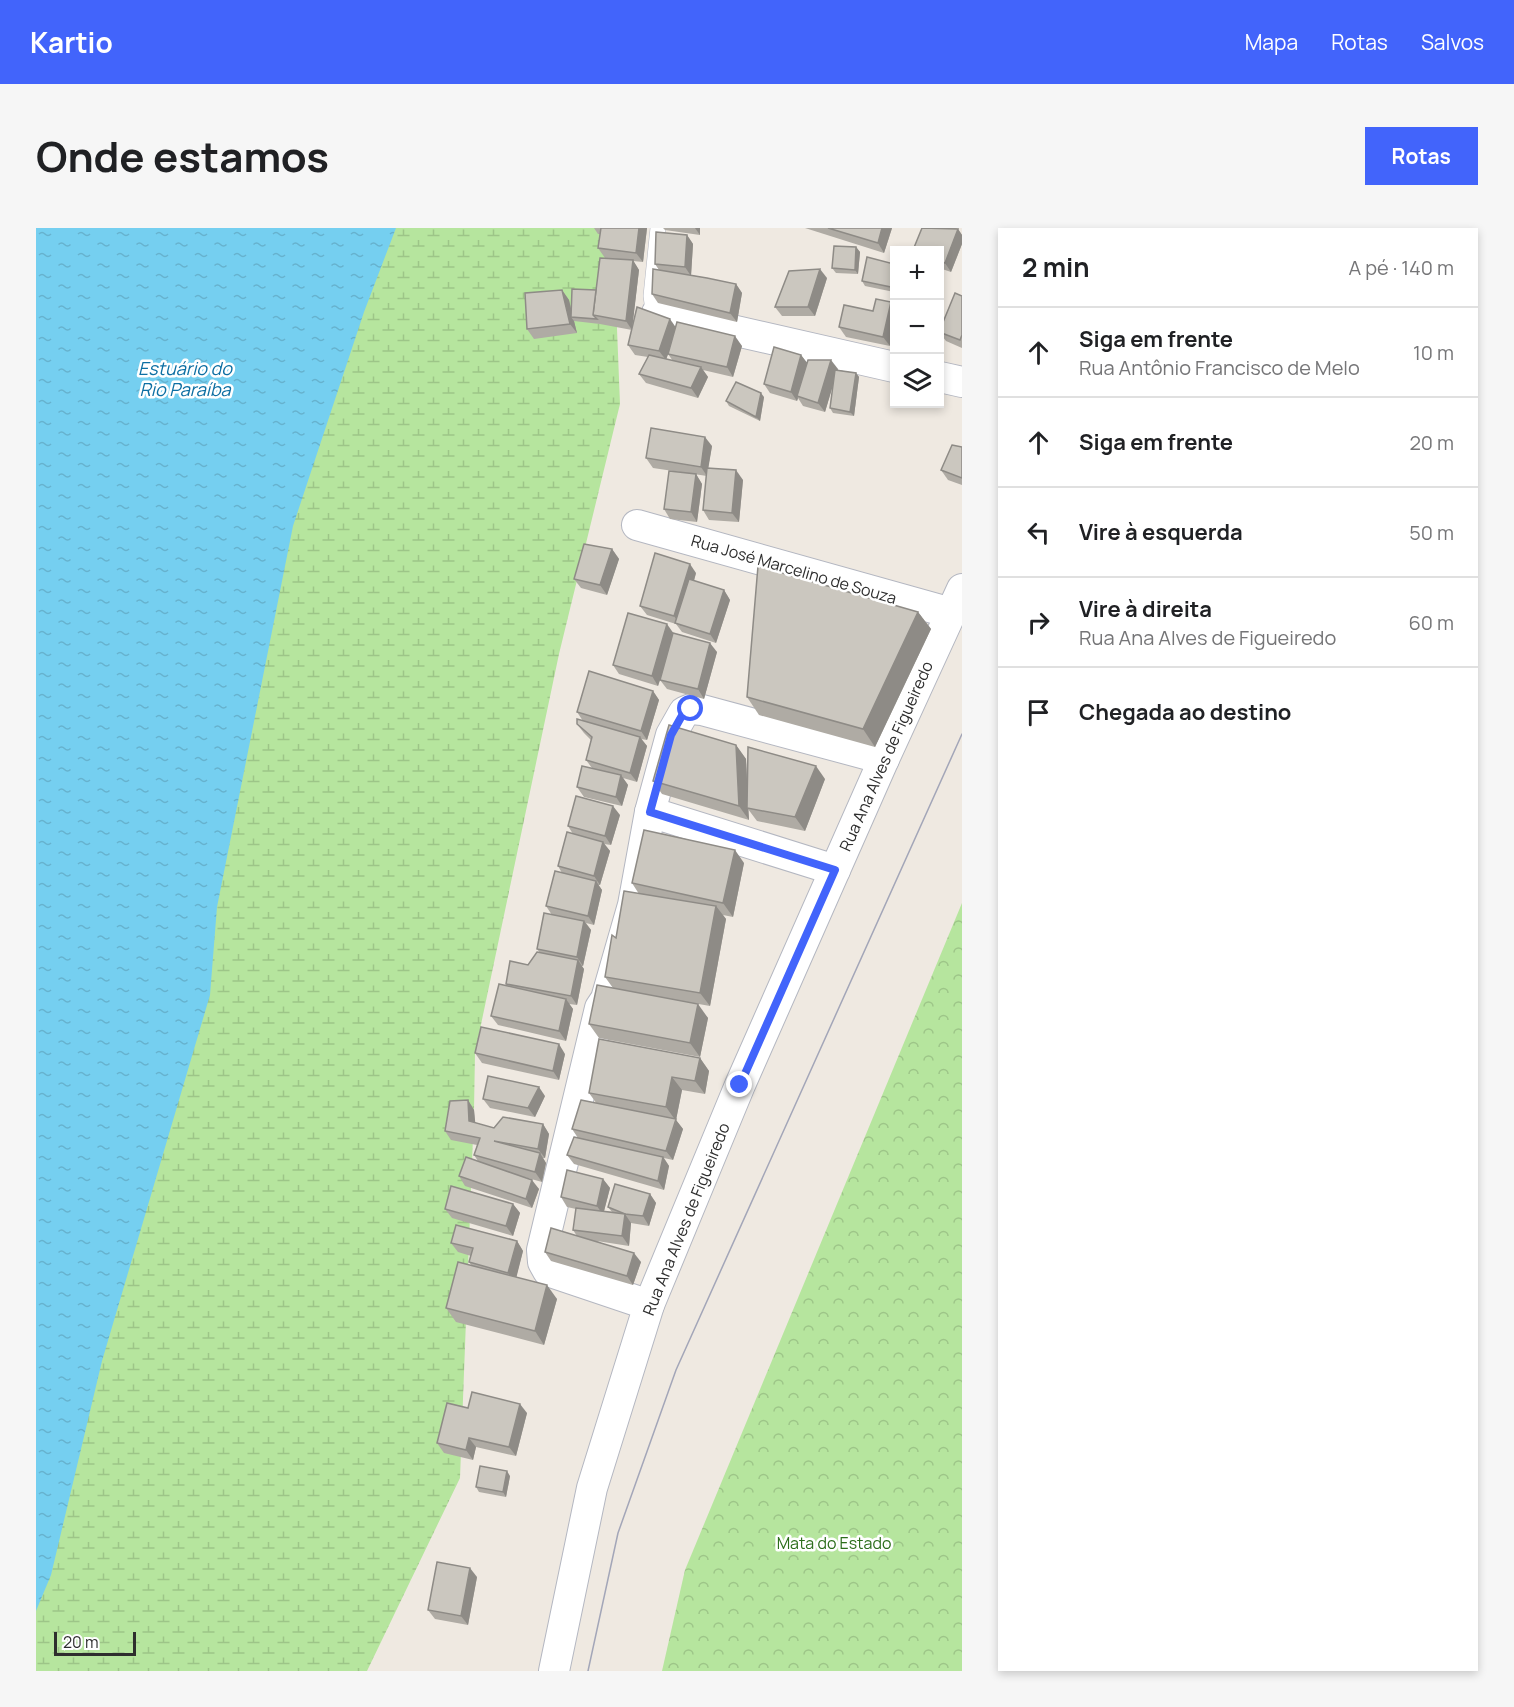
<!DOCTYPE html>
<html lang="pt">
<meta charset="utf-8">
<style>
:root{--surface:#fff;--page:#f6f6f6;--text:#202124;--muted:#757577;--line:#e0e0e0;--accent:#4264fb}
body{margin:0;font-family:Manrope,sans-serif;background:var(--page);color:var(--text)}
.controls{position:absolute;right:18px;top:18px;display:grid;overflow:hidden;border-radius:0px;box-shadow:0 3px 9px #0003}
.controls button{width:54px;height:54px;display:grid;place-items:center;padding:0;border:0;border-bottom:2px solid var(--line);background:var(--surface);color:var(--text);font:30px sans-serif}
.scale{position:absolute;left:18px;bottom:15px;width:82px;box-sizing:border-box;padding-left:6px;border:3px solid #2e2e2e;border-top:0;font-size:16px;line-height:21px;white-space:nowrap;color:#2e2e2e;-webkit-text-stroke:4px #fff;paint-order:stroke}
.stop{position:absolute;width:18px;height:18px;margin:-14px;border:4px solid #4264fb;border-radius:50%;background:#fff}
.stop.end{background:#4264fb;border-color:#fff;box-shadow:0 2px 6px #0008}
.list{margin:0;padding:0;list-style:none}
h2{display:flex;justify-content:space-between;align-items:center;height:78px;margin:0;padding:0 24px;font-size:26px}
h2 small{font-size:20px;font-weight:400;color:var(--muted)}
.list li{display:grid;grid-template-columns:39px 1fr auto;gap:18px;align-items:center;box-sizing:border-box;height:90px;padding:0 24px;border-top:2px solid var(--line)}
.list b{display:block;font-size:22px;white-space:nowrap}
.list p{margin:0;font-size:20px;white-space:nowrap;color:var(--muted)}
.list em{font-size:20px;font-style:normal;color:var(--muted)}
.icon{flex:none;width:33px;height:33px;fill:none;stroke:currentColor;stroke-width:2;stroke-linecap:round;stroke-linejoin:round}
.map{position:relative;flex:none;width:926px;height:1443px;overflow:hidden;border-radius:0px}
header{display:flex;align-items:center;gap:36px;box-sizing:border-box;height:84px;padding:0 30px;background:var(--accent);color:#fff}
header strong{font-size:28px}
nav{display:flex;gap:33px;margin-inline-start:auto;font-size:21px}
.intro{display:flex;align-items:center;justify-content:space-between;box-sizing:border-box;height:144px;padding:0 36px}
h1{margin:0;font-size:42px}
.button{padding:15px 27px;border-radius:0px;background:var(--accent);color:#fff;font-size:21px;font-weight:700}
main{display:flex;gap:36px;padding:0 36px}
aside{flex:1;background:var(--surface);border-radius:0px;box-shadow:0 3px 9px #0003}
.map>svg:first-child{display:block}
</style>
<header>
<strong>Kartio</strong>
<nav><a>Mapa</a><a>Rotas</a><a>Salvos</a></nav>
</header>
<div class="intro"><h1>Onde estamos</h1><a class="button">Rotas</a></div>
<main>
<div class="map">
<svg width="926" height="1443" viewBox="0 0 926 1443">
<defs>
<pattern id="forest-crowns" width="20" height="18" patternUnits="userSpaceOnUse" patternTransform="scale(1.5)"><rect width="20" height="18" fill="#b6e59e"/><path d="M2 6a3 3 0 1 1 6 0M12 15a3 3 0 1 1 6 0" fill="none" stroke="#9dc588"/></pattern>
<pattern id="wetland-marsh" width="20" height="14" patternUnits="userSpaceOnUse" patternTransform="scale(1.5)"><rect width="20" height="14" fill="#b6e59e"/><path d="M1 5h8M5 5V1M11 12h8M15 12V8" fill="none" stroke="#9dc588"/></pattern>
<pattern id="water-ripples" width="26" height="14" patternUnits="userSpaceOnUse" patternTransform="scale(1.5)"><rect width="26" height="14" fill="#75cff0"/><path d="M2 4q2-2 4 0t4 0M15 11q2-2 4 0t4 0" fill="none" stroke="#66b2ce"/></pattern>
</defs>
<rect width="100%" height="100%" fill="#efe9e1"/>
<!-- forest -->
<path fill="url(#forest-crowns)" d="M926,675v768h-300l23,-101z"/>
<!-- wetland -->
<path fill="url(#wetland-marsh)" d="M0,0h577l7,176 -61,250 -84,399 -1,57 -14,368 -93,193h-331z"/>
<!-- water -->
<path fill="url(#water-ripples)" d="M0,0h360l-32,84 -71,214 -76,381 -7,88 -108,366 -51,214 -15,36z"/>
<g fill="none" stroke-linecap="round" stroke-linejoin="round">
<defs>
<path id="service" d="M621,85l-5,-10 -1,-7 7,-68"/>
<g id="minor">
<path d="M621,85l237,54"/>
<path d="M904,149l22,5"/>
<path d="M601,297l314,88"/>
<path d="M614,584l185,58"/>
<path d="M613,1077l-101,-34 -5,-9 -1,-12 58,-242 6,-9 27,-94 17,-93 21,-77 13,-23 7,-3 11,1 182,49"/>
<path d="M518,1443l38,-183 57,-183 91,-220 144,-326 78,-170"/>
</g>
</defs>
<!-- service casing -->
<use href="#service" stroke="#b4b7c1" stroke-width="16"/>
<!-- minor casing -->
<use href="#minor" stroke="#b4b7c1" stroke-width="32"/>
<!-- service -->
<use href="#service" stroke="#fff" stroke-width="15"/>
<!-- minor -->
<use href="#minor" stroke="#fff" stroke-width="30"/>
<!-- tram -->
<path stroke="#a3a6b8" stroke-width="1.5" d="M552,1443l30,-138 58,-163 286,-636"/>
</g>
<!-- wall -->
<g fill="#afaba4" fill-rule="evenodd">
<path d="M558,0h53l-4,34 -10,-1 6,9 -7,58 43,-2 67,20 -9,31 -30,-7 5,7 -10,21 -52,-15 -7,-9 9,-17 -13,-2 -7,-10 4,-15 -32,-6 -26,-3 3,12 -43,6 -7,-10 35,-39 7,10 2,9 25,-19 20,-31 -11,-1 -7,-10 2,-14h-2zM632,126l5,7 -7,-2z"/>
<path d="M627,0h37v7l-35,-5z"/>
<path d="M769,0h87l-8,25z"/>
<path d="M886,0h34l2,1 4,6v9l-11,28 -12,-4v-18h-26z"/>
<path d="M651,7l6,9 -2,31 45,9 6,9 -5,29 -79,-19 -6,-9 7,-24 -4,-6z"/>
<path d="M820,19l4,5 -2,22 -22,-1 -4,-5z"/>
<path d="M858,36v28l-29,-6 -3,-5z"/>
<path d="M791,50l-12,38h-33l-7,-9z"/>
<path d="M926,68v52l-16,-7 -7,-9z"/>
<path d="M837,83l17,35 -44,-9 -7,-10z"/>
<path d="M765,127l6,8 31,6 -1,1 19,3 3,4 -5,39 -21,-3 -3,-5 3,-24 -8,28 -22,-6 -5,-8 -1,3 -27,-8 -6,-9z"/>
<path d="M728,169l-4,24 -31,-15 -3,-5z"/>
<path d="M676,218l-4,22 35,12 -4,42 -30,-2 -6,-10 4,-34 -54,-8 -7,-10z"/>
<path d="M926,219v38l-14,-5 -7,-10z"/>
<path d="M660,246l6,10 -5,38 -27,-3 -6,-10z"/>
<path d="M576,321l7,10 -12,36 -26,-7 -7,-9z"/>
<path d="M660,345l-2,8 30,9 6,10 -14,43 -34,-11 -6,-8 -29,-9 -7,-9z"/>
<path d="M882,384l13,17 -56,118 -116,-32 -12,-18z"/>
<path d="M637,405l44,19 -13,47 -37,-10 -7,-9 -2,6 -39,-12 -6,-9z"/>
<path d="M617,463l6,9 -12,40 -6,-1 6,7 -10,36 -14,-4 5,7 -6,21 -38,-9 -7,-10 15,-19 -6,-8 5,-20 -7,-7 -7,-9 6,-3 -6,-9z"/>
<path d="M700,517l10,14 2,37 77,-17 -20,52 -48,-10 -9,-12 1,11 -87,-26 -9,-13z"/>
<path d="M584,587l-9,30 -7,-1 6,7 -10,34h-2l4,5 -8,35 -8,-2 5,7 -8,36h-2l3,3 -7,36 -8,-1 4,5 -7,32 -68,-16 -7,-9 16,-30 -1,-2 22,-19 12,-12 -3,-4 15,-34 -6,-9 16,-33 -4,-7 15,-32 -5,-8z"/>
<path d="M708,635l-11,54 -10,-2 3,4 -16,87 -17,-3 15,15 -8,39 -101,-19 -10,-14 24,-36 -8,-11 11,-39 23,-44 -7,-11z"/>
<path d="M439,825l90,1 -6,26 -77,-17z"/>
<path d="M664,830l9,13 -4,23 -23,-4 -6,30 7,9 -10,31 -9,-2 5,8 -5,24 -90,-26 -7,-9 11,-17 -6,-9 25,-25 -8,-11z"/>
<path d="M509,868l-10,21 -45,-9 -7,-9z"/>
<path d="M432,872l6,10 1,13 19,5 49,-4 6,10 -4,24h-2l3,5 -4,19 -18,-5 15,12 -7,19 -67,-22 -6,-10 19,-15 -4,-6 3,-10 -26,-5 -6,-9z"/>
<path d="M567,951l7,9 -6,23 8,1 -4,-5 42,-13 6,9 -7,23 -18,-3 -2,23 -32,-5 44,21 -8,23 -82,-24 -6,-9 32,-16 -4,-6 3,-21 -9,-2 -6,-10z"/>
<path d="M477,976l7,9 -7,23 -61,-18 -7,-9z"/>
<path d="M481,1013l6,10 -7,26 41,22 -13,46 -88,-23 -10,-14 25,-43 -2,-3 2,-6 -13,-4 -7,-9z"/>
<path d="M432,1180l59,5 -11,43 -40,-9 -3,13 -29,-7 -7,-10z"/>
<path d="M474,1248l-4,21 -27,-5 -3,-5z"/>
<path d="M441,1349l-9,48 -33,-6 -7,-9z"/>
</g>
<!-- shaded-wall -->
<g fill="#8e8b86">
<path d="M603,0h8l-4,34 -7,-9z"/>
<path d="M659,0h5v7z"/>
<path d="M846,0h10l-8,25 -6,-10z"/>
<path d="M922,1l4,6v9l-11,28 -6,-9z"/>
<path d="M651,7l6,9 -2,32 -6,-9z"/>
<path d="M820,19l4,5 -2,22 -3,-4z"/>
<path d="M597,32l6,10 -7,60 -6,-9z"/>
<path d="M784,41l7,9 -12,38 -7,-9z"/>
<path d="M858,41v23l-3,-5z"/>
<path d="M700,56l6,9 -5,29 -7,-9z"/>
<path d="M526,62l7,10 4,17h-2l3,4 3,12 -7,-9z"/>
<path d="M855,74l3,5v18l-4,21 -7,-9z"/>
<path d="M634,91l7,10 -11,31 -7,-9z"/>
<path d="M699,108l7,10 -9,31 -6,-10z"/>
<path d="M765,127l7,9 -11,32 1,2 -1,3 -6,-9z"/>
<path d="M795,132l7,9 -13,43 -7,-9z"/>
<path d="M665,139l7,10 -10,21 -7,-10z"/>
<path d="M820,145l3,4 -5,39 -4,-4z"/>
<path d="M725,165l3,4 -4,24 -4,-4z"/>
<path d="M669,209l7,9 -5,30 -6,-9z"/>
<path d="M700,242l7,10 -4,42 -7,-9z"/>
<path d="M660,246l6,10 -5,38 -6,-10z"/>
<path d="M576,321l7,10 -12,36 -7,-10z"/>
<path d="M654,336l6,9 -15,53 -7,-10z"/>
<path d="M688,362l6,10 -14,43 -6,-9z"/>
<path d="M882,384l13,17 -56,118 -12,-18z"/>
<path d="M631,396l7,10 -16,52 -6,-10z"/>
<path d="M674,415l7,9 -13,47 -6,-10z"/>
<path d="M617,463l6,9 -12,40 -6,-9z"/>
<path d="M604,509l7,9 -10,36 -7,-9z"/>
<path d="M700,517l10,14 3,61 -10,-14z"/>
<path d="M780,538l9,13 -20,52 -10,-14z"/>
<path d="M585,547l7,10 -6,21 -6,-9z"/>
<path d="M577,578l7,9 -9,30 -6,-9z"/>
<path d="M567,614l7,9 -10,34 -6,-9z"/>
<path d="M699,622l9,13 -11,54 -10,-14z"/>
<path d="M560,653l6,9 -8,35 -6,-9z"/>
<path d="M680,678l10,13 -16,87 -10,-13z"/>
<path d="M548,693l7,9 -8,36 -6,-9z"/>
<path d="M542,732l6,9 -7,36 -6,-9z"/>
<path d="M530,771l7,10 -7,32 -7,-10z"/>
<path d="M662,776l10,14 -8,39 -10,-14z"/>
<path d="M523,816l6,10 -6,26 -6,-9z"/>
<path d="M664,830l9,13 -4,23 -10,-13z"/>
<path d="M636,849l10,13 -6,30 7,9 -10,31 -7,-9 10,-30 -10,-14z"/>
<path d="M503,859l6,9 -10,21 -7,-9z"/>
<path d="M432,872l6,10 2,20 -7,-9z"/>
<path d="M507,896l6,10 -4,24 -7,-9z"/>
<path d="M504,925l6,10 -4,19 -7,-10z"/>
<path d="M627,929l6,9 -5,24 -6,-9z"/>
<path d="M567,951l7,9 -7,27 -6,-9z"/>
<path d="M496,952l7,9 -7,19 -6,-9z"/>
<path d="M614,966l6,9 -7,23 -6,-10z"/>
<path d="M477,976l7,9 -7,23 -7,-10z"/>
<path d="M589,986l6,9 -2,23 -7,-10z"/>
<path d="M481,1013l6,10 -8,32 -7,-10z"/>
<path d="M598,1025l7,9 -8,23 -6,-9z"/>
<path d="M511,1057l10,14 -13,46 -9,-14z"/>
<path d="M484,1176l7,9 -11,43 -7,-9z"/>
<path d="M433,1210l7,9 -3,13 -7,-10z"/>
<path d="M471,1243l3,5 -4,21 -3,-5z"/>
<path d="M434,1340l7,9 -9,48 -7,-9z"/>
</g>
<!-- building -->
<g fill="#cbc7bf" stroke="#8e8b86" stroke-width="1.5">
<path d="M565,0h38l-3,25 -38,-5z"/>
<path d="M792,0h54l-4,15z"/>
<path d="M886,0l36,1 -13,34 -6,-2v-11h-26z"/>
<path d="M620,4l31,3 -2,32 -30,-3z"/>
<path d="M798,18l22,1 -1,23 -23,-2z"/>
<path d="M831,29l27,7v5l-3,18 -29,-6z"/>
<path d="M564,30l33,2 -7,61 -33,-6z"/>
<path d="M617,41l54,9 29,6 -6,29 -78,-19z"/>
<path d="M784,41l-12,38h-33l14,-36z"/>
<path d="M536,61l24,1 -3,25 4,4 -26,-2z"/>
<path d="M526,62l8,34 -43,5 -2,-36z"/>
<path d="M919,65l7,3v39l-2,5 -21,-8z"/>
<path d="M840,71l15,3 -8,35 -44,-10 5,-22 29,6z"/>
<path d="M601,79l33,12 -11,32 -31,-6z"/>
<path d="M641,94l58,14 -8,31 -59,-13z"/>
<path d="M738,119l27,8 -10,37 -27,-8z"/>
<path d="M613,127l52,12 -10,21 -52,-14z"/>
<path d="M772,132h23l-13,43 -21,-7z"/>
<path d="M799,142l21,3 -6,39 -20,-4z"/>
<path d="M700,154l25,11 -5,24 -30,-16z"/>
<path d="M615,200l54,9 -4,30 -55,-9z"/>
<path d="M916,217l10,2v31l-21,-8z"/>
<path d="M671,240l29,2 -4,43 -29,-3z"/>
<path d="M633,243l27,3 -5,38 -27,-3z"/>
<path d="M548,316l28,5 -12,36 -26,-6z"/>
<path d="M619,325l35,11 -16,52 -34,-10z"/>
<path d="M722,338l160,46 -55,117 -116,-32z"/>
<path d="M653,351l35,11 -14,44 -35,-11z"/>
<path d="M592,385l39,11 -15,52 -39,-11z"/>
<path d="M637,405l37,10 -12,46 -38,-9z"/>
<path d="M553,443l64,20 -12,40 -64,-19z"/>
<path d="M541,491l63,18 -10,36 -44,-13 6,-23 -15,-13z"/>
<path d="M633,497l67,20 3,61 -86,-25z"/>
<path d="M712,519l68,19 -21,51 -48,-9z"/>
<path d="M546,538l39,9 -5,22 -39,-10z"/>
<path d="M540,568l37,10 -8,30 -37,-10z"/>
<path d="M608,602l91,20 -12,53 -91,-20z"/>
<path d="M531,604l36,10 -9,34 -36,-10z"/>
<path d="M519,643l41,10 -8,35 -42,-10z"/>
<path d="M588,663l92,15 -16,87 -95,-16 7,-42 4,3z"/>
<path d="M508,685l40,8 -7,36 -40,-8z"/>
<path d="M501,724l41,8 -7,36 -65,-12 4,-23 18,4z"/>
<path d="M463,756l67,15 -7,32 -68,-15z"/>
<path d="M561,757l101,19 -8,39 -101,-19z"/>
<path d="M445,799l78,17 -6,27 -78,-18z"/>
<path d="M563,811l101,19 -5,23 -23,-4 -6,30 -77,-14z"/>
<path d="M452,848l51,11 -11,21 -45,-9z"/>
<path d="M432,872l1,21 25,7 9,-11 40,7 -5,25 -44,-8 46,12 -5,19 -61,-17 6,-17 -35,-7 5,-30z"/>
<path d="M545,872l95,19 -10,32 -94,-22z"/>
<path d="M538,909l89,20 -5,24 -91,-26z"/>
<path d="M430,929l66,23 -6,19 -67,-23z"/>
<path d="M531,942l36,9 -6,27 -36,-9z"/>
<path d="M579,956l35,10 -7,22 -18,-2 -17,-7z"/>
<path d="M415,958l62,18 -7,22 -61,-17z"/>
<path d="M540,980l49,6 -3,22 -49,-6z"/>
<path d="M420,997l61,16 -9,32 -39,-11 4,-14 -22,-5z"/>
<path d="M515,1000l83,25 -7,23 -82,-24z"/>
<path d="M422,1034l89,23 -12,46 -89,-23z"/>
<path d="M436,1164l48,12 -11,43 -40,-9 -3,12 -29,-7 10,-40 21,5z"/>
<path d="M444,1238l27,5 -4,21 -27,-5z"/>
<path d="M401,1334l33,6 -9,48 -33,-6z"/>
</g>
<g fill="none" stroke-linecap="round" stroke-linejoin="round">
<!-- route -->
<path stroke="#4264fb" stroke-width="8" d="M655,481l-7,3 -13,23 -21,77 185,58 -95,215"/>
</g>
<g text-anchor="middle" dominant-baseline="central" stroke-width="5" stroke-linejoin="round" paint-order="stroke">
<!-- street labels -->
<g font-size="16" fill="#2e2e2e" stroke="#fff">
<text transform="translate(758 341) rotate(16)">Rua José Marcelino de Souza</text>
<text transform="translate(850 528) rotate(-66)">Rua Ana Alves de Figueiredo</text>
<text transform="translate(650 991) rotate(-68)">Rua Ana Alves de Figueiredo</text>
</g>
<!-- park labels -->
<g font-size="16" fill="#2c6e1b" stroke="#fff">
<text x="798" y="1315">Mata do Estado</text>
</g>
<!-- water labels -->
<g font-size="18" font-style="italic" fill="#0d6fa3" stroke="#fff">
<text x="149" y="140">Estuário do<tspan x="149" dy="21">Rio Paraíba</tspan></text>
</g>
</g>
</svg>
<div class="controls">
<button>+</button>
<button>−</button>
<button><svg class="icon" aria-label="layers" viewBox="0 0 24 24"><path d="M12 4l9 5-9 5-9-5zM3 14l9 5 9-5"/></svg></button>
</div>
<div class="scale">20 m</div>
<div class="stop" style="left:655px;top:481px"></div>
<div class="stop end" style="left:704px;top:857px"></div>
</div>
<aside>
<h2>2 min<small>A pé · 140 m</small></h2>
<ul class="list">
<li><svg class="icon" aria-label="ahead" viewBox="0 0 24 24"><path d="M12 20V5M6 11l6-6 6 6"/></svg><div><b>Siga em frente</b><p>Rua Antônio Francisco de Melo</p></div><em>10 m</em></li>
<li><svg class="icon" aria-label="ahead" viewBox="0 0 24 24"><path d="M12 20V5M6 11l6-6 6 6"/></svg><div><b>Siga em frente</b></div><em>20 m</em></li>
<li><svg class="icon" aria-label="left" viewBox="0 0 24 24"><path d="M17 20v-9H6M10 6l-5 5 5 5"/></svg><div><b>Vire à esquerda</b></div><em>50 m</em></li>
<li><svg class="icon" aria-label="right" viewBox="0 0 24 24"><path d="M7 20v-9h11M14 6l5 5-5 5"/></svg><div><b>Vire à direita</b><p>Rua Ana Alves de Figueiredo</p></div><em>60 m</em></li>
<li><svg class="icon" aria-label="arrive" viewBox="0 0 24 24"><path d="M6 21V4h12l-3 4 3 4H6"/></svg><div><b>Chegada ao destino</b></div></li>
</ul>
</aside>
</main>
